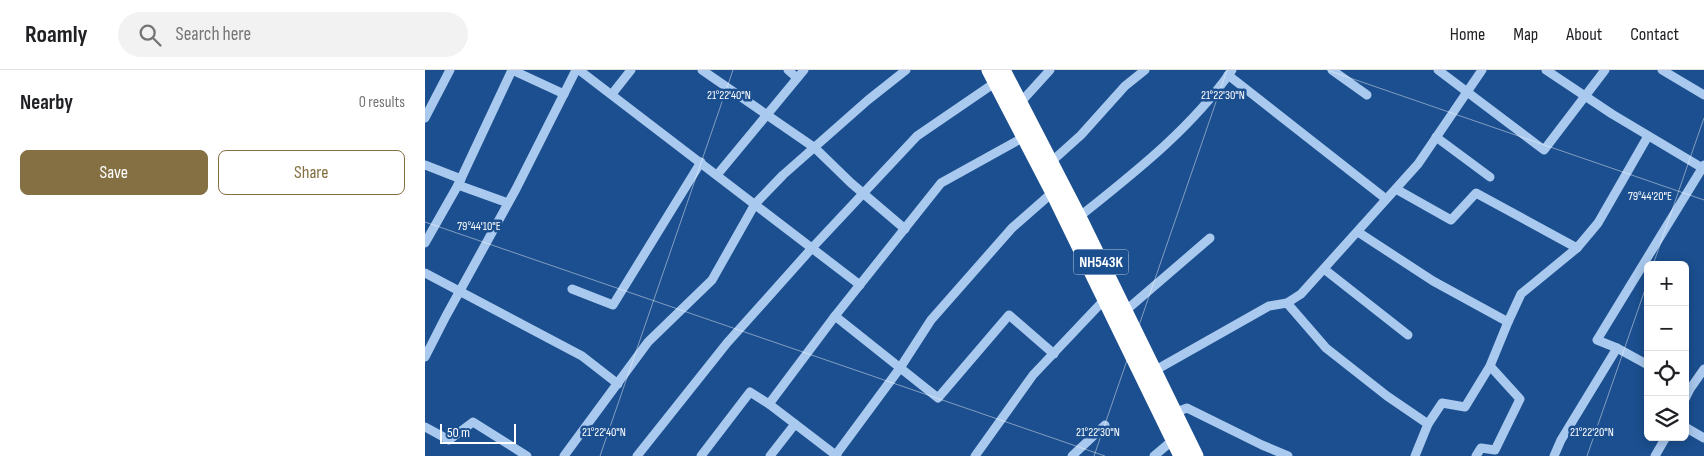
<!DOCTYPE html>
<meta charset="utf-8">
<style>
:root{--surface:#fff;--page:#f2f2f2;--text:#202124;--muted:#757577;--line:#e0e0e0;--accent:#847042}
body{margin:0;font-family:"Sofia Sans Condensed",sans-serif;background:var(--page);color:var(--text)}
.controls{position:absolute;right:15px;bottom:15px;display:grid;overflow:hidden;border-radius:8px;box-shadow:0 2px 12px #0003}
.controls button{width:45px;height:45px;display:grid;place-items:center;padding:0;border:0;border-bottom:1px solid var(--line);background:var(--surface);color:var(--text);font:25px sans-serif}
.scale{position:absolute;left:15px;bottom:12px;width:76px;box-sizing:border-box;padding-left:5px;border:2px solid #fff;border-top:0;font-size:14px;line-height:18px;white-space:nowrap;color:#fff;-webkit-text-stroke:4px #1b4f8f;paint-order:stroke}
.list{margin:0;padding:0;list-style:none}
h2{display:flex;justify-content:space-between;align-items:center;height:65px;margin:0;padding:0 20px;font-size:21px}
h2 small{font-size:16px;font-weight:400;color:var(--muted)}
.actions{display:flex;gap:10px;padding:15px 20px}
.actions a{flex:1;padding:11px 0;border:1px solid var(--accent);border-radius:8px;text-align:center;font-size:18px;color:var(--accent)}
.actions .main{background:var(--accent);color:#fff}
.icon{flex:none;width:28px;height:28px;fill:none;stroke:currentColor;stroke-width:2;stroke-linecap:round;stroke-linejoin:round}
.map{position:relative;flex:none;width:1279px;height:386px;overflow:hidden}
header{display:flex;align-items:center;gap:30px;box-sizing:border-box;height:70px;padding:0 25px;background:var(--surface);border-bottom:1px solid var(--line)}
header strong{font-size:24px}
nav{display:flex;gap:28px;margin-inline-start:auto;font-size:18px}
.search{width:350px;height:45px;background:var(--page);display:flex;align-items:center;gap:12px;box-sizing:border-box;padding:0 18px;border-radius:28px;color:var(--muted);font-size:19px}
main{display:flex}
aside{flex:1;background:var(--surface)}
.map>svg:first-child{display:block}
</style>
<header>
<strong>Roamly</strong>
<div class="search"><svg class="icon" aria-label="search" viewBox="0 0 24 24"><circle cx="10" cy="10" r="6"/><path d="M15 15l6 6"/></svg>Search here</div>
<nav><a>Home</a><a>Map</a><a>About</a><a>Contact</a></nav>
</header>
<main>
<aside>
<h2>Nearby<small>0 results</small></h2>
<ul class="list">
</ul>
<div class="actions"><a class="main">Save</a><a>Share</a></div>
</aside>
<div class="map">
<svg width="1279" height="386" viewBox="0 0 1279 386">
<rect width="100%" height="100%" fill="#1b4f8f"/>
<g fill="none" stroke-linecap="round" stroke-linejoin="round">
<!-- minor -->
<g stroke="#a9c9ee" stroke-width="9">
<path d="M87,0l52,24"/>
<path d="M154,0l281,215"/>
<path d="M277,0l113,78 36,35 54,46"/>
<path d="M363,0l9,8"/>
<path d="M907,0l35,25"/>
<path d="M1013,0l106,80 61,-80"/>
<path d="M1121,0l66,44 92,55"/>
<path d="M1237,0l42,25"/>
<path d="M803,5l158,124"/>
<path d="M187,24l19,-24"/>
<path d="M595,33l30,-33"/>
<path d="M0,48l25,-48"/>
<path d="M1011,67l54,40"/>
<path d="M626,92l30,-27 44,-49 20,-16"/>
<path d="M0,95l36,14"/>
<path d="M292,105l87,-105"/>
<path d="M971,119l55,31 25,-27 101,55"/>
<path d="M83,133l-50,-18 54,-115"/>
<path d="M654,147c55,-44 113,-89 153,-147"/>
<path d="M933,162l75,49 75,41"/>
<path d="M0,173l33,-58"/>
<path d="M899,199l84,66"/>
<path d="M0,203l157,83 36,28"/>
<path d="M147,219l41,16 88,-143"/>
<path d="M862,233l39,45 61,48 41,28 -13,32"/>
<path d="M699,242l86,-74"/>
<path d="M410,246l103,82 71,-83 45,39"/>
<path d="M0,287l21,-41 70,-127 60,-119"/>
<path d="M1223,295l-31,-17 -20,-8 107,-175"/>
<path d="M729,301l115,-65 18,-3 14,-9 117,-130 64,-94"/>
<path d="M1260,329l5,-10 14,-20"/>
<path d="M344,334l68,52"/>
<path d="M749,343l13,-5 75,37 26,11"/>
<path d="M1003,354l14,-21 23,4 25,-41 18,-44 13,-28 56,-46 21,-25 50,-87"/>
<path d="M0,357l24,13 24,-18 54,34"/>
<path d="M1260,357l19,11"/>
<path d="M139,386l84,-114 64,-62 43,-76 28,-29 85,-75 38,-30"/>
<path d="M212,386l90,-113 85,-95 105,-112 79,-54"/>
<path d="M276,386l49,-64 19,12 66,-88 106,-133 83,-46"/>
<path d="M345,386l25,-32"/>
<path d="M410,386l65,-88 31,-48 81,-92 41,-36"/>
<path d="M550,386l58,-81 72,-76"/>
<path d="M647,386l33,-31"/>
<path d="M729,386l19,-16"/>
<path d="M1051,386l5,-8 14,2 25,-51 -30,-33"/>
<path d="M1129,386l7,-16 56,-92"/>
<path d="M1230,386l11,-19"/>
</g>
<!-- highway -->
<g stroke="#fff" stroke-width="15">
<path d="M564,0l63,121 129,265"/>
<path d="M578,0l76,147 117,239"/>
</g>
</g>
<!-- ticks -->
<path fill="none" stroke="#fff" stroke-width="1" stroke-opacity="0.45" d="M902,0l377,130M0,152l680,234M1228,195l51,-147M175,386l133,-386M669,386l133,-386M1162,386l61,-175"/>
<g text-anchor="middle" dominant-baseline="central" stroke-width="5" stroke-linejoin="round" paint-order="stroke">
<!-- shield labels -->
<rect fill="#1b4f8f" stroke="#bbcadd" stroke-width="1" x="648.5" y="179.5" width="55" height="25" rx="4"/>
<g font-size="15" font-weight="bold" fill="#fff">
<text x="676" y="192">NH543K</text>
</g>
</g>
<g font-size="12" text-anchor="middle" fill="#fff" stroke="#1b4f8f" stroke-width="5" stroke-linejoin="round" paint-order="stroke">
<text x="304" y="29">21°22'40"N</text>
<text x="798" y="29">21°22'30"N</text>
<text x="1225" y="130">79°44'20"E</text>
<text x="54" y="160">79°44'10"E</text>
<text x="179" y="366">21°22'40"N</text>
<text x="673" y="366">21°22'30"N</text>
<text x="1167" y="366">21°22'20"N</text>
</g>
</svg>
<div class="controls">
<button>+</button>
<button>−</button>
<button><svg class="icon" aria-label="locate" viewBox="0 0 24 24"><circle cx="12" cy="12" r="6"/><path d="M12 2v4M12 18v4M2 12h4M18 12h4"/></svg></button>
<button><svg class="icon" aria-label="layers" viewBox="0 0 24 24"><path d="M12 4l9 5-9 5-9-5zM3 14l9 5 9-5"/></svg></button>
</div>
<div class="scale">50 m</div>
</div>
</main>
